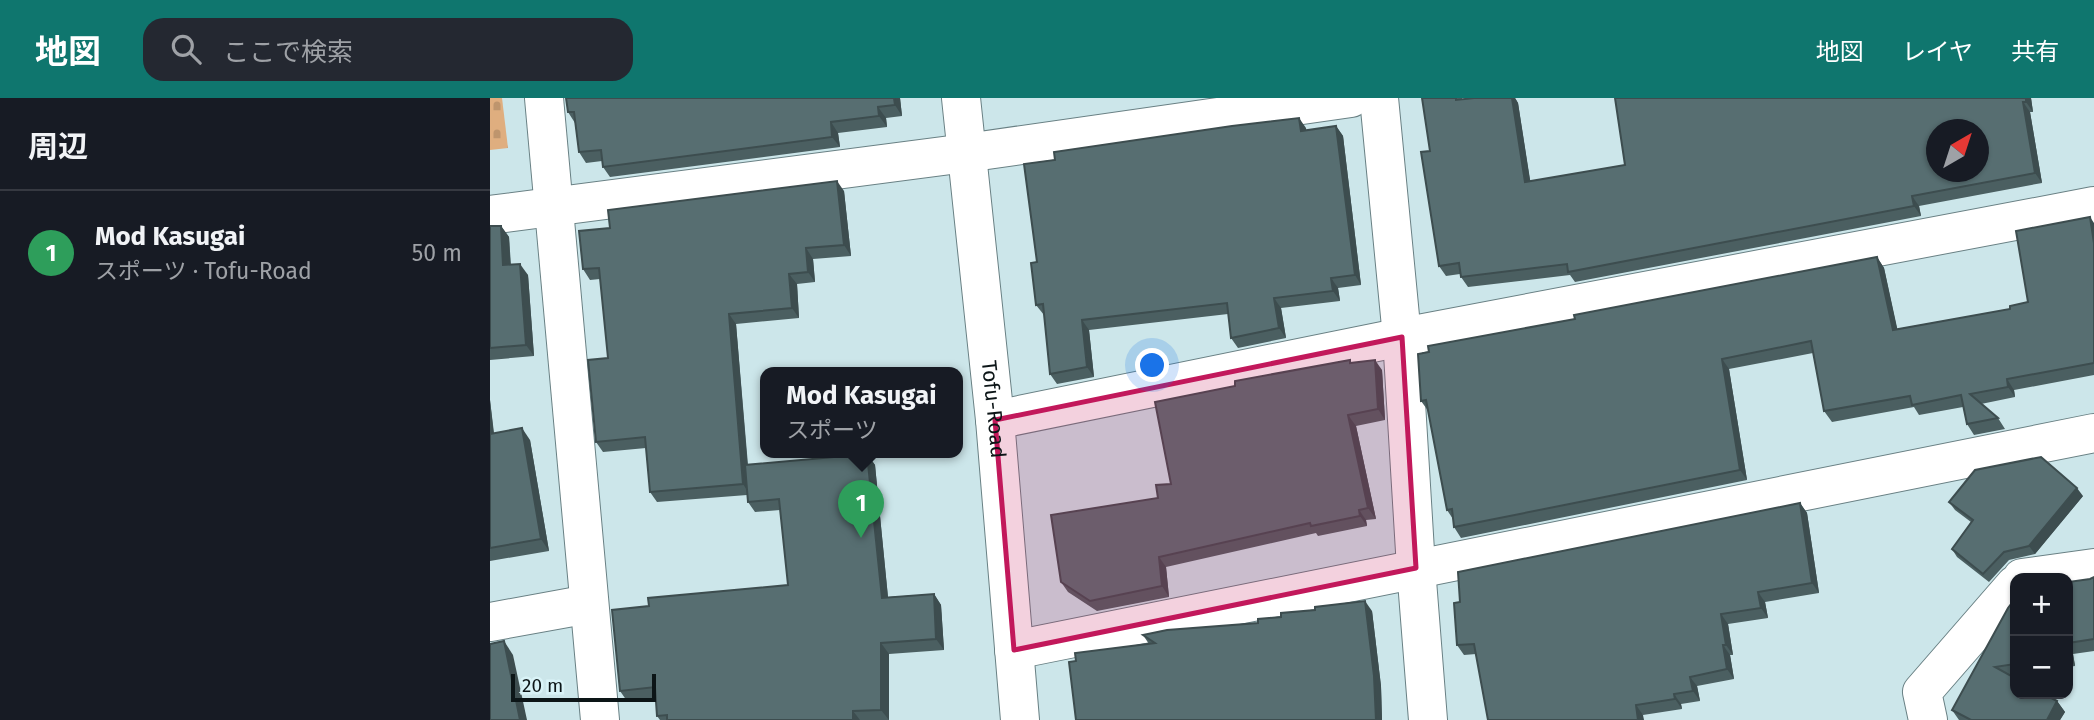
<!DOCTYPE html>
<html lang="ja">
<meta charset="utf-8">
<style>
:root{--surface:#171b24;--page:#242831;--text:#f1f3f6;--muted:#9ea1a6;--line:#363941;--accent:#0f766e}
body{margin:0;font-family:"Fira Sans","Noto Sans JP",sans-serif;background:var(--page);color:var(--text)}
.controls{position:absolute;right:21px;bottom:21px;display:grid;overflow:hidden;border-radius:14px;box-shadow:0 2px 5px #0004}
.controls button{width:63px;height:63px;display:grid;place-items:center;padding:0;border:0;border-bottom:2px solid var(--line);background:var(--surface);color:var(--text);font:35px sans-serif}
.compass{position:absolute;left:1436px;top:21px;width:63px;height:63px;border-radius:50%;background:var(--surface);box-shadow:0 2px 5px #0004;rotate:39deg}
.scale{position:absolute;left:21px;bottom:18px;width:145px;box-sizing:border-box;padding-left:7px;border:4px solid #0c1517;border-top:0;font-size:19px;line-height:24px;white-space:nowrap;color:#0c1517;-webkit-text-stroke:5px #d9f3f7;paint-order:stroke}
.you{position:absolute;left:663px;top:268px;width:24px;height:24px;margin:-18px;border:5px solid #fff;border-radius:50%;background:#1a73e8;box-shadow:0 0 0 10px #1a73e833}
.badge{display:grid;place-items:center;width:46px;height:46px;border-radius:50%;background:var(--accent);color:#fff;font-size:23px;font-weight:700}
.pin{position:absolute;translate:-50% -58px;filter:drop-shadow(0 2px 4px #0008)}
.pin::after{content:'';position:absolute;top:37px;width:24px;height:21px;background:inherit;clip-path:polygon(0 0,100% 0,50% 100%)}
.popup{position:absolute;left:270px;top:269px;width:203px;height:91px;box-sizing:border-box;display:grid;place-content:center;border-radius:14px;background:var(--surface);filter:drop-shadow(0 2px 5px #0005);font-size:23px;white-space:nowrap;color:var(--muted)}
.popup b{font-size:26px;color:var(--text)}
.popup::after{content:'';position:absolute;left:50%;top:100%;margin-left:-14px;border:14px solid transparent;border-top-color:var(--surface)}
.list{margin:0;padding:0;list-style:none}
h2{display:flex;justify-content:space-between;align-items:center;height:91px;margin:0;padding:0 28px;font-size:30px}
h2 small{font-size:23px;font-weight:400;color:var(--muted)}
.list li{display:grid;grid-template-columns:46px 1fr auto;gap:21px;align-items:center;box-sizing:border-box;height:126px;padding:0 28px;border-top:2px solid var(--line)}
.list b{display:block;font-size:26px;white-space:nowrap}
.list p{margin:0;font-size:23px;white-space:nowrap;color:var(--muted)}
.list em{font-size:23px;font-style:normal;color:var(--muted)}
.icon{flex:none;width:38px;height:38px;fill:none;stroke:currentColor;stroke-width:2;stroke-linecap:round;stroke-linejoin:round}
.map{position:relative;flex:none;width:1604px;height:622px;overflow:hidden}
header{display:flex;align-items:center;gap:42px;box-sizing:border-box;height:98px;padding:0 35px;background:var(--accent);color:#fff}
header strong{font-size:33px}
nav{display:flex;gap:38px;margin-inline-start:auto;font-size:24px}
.search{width:490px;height:63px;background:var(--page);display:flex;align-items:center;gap:18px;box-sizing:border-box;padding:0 24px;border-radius:21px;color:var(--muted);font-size:26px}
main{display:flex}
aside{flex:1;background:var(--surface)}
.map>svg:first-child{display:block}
</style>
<header>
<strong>地図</strong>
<div class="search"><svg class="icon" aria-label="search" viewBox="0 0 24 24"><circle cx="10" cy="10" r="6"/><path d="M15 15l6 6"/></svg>ここで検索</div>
<nav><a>地図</a><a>レイヤ</a><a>共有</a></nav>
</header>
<main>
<aside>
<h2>周辺<small></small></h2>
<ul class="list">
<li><span class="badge" style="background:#2e9e5b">1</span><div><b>Mod Kasugai</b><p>スポーツ · Tofu-Road</p></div><em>50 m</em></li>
</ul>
</aside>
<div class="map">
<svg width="1604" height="622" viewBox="0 0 1604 622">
<defs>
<pattern id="cemetery-stones" width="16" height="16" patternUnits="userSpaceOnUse" patternTransform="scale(1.75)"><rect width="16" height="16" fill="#dfae7f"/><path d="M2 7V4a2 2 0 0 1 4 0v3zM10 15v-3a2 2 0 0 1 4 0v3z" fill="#be956d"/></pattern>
</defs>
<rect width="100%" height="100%" fill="#cce6ea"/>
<!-- cemetery -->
<path fill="url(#cemetery-stones)" d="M0,0h12l6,50 -18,2z"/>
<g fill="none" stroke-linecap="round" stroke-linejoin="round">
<defs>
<g id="minor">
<path d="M54,0l56,622"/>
<path d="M889,0l23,239 14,231 12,152"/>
<path d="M0,117l476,-62 385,-55"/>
<path d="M505,322l407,-83 692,-131"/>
<path d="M1532,480l72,-10"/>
<path d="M0,524l99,-18"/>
<path d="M524,552l1080,-217"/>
<path d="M1438,622l-6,-28 93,-107"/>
</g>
<g id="tertiary">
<path id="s1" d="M471,0l34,322 25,300"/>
</g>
</defs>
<!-- minor casing -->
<use href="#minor" stroke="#698084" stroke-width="40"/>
<!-- tertiary casing -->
<use href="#tertiary" stroke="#698084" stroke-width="40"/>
<!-- minor -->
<use href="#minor" stroke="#fff" stroke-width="38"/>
<!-- tertiary -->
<use href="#tertiary" stroke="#fff" stroke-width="38"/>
</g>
<!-- wall -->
<g fill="#4b5f61">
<path d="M76,0h334l2,18 -16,2 1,9 -49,6 2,14 -230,30 -7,-10 -1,-6 -16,2 -7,-11 -4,-29 -7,-11z"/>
<path d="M932,0h40v2l12,-2h41l3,5 12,78 95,-16 -10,-67h416l2,14h-3l12,71 -123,23 2,10 -346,66 -5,-7 -102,12 -7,-10 -1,-3 -14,2 -7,-10 -9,-115z"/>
<path d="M809,20l7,12 30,-4 7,10 18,149 -23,3 2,13 -59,7 5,30 -48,10 -7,-10 -3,-24 -139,16 5,47 -37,7 -7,-10 -6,-59 -8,-10 1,-43 18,-102z"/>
<path d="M354,93l7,65 -38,3 2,23 -18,2 2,34 -63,6 12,141 119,-11 8,11 13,132 46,-3 7,11 3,45 -55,4v66h-229l-3,-4 -1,-17 -29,2 -7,-10 29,-85 139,-21 -8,-75 -25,2 -7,-10 -1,-7 -90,7 -7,-10 -4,-44 -43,4 -7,-10 12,-84 -8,-79 -10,1 -7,-11 27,-41z"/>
<path d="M1604,125v152l-80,15 1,7 -34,7 17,14 7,11 -31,6 -7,-11 -4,-17 -44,8 -5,-8 -82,15 -8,-11 -11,-58 -84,16 18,111 -286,58 -7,-11 -1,-8 -6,-9 -18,-98 -8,-11 8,-49 146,-33 302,-62 7,11 13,61 113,-20 18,-7z"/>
<path d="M0,128h11l8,11 2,28 17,10 6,81 -44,4z"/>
<path d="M862,265l30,7 3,50 -29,6 20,93 -10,1 1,6 -49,10 -2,-3 -150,34 3,30 -72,14 -29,-19 -7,-10 97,-84 13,-14z"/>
<path d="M0,302l4,33 36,7 19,111 -59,10z"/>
<path d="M1593,398l-48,58 -26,6 -20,22 -32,-25 -5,-8 19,-27 -16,-12 -6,-8z"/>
<path d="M1310,405l7,10 12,80 -54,9 3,16 -40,6 5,31h-3l4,24 -37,7 3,15 -19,3 1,5 -39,6 -167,-61 -12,1 -7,-10 3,-43z"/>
<path d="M1604,479v74l-21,3 2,12 -7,1v-85l22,-3z"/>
<path d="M1525,501v76l-4,1 46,25 8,11 -5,8h-101l-7,-10z"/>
<path d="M882,513l9,75 1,34h-306l73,-76 -6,-9z"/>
</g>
<!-- shaded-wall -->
<g fill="#3d4d4f">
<path d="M404,0h6l2,18 -7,-11z"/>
<path d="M1022,0h3l3,5 14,89 -7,-10z"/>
<path d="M1536,0h5l2,14 -7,-10z"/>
<path d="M1533,4l7,10 12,71 -7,-10z"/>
<path d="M388,9l8,11 1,9 -8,-11z"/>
<path d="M809,20l7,10 2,13 -7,-10z"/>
<path d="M341,24l7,11 2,14 -8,-10z"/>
<path d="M846,28l7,10 18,149 -6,-10z"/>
<path d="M347,83l7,10 7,65 -7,-11z"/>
<path d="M1422,98l7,10 2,10 -7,-10z"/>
<path d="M1600,119l4,6v20z"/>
<path d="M11,128l8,11 2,40 -8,-12z"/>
<path d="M316,150l7,11 2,23 -7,-10z"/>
<path d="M1387,159l7,11 16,73 -7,-11z"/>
<path d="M30,166l8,11 6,81 -8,-11z"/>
<path d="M299,176l8,10 2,34 -7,-10z"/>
<path d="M841,180l7,10 2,13 -7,-10z"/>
<path d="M784,200l7,10 5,30 -7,-10z"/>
<path d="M239,216l7,10 14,171 -7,-11z"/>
<path d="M592,222l7,10 5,47 -7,-10z"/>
<path d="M1232,261l7,10 18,111 -7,-10z"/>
<path d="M885,262l7,10 3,50 -7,-11z"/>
<path d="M1517,281l7,11 1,7 -7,-10z"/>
<path d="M0,302l5,46 -5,-7z"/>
<path d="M858,317l8,11 20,93 -8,-11z"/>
<path d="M32,330l8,12 19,111 -8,-12z"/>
<path d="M377,356l8,11 14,143 -7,-10z"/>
<path d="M1587,390l6,8 -48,58 -6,-8z"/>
<path d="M1310,405l7,10 12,80 -7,-10z"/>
<path d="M869,412l7,10 1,6 -7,-10z"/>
<path d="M669,459l7,10 3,30 -7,-11z"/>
<path d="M1268,494l7,10 3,16 -7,-10z"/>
<path d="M444,496l7,11 3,45 -8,-11z"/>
<path d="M875,503l7,10 9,75 1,34h-6z"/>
<path d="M1231,516l7,10 5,31 -7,-10z"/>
<path d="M14,543l9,14 14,65h-7z"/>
<path d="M391,545l8,11v66l-8,-10z"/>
<path d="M1233,547l7,10 4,24 -7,-10z"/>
<path d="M1578,549l5,7 2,12 -7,-10z"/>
<path d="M1200,579l7,9 3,15 -7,-10z"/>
<path d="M1184,596l7,10 1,5 -7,-10z"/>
<path d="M1567,603l8,11 -5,8h-13z"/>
<path d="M1146,607l7,10 1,5h-6z"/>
<path d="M363,613l7,9h-7z"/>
</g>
<!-- building -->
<g fill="#576e71" stroke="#3d4d4f" stroke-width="2" fill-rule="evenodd">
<path d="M76,0h328l1,7 -17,2 1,9 -48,6 1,15 -229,30 -2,-17 -22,2 -5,-40h-6z"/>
<path d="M932,0h34v2l18,-2h38l13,84 100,-17 -10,-67h411v4h-3l12,71 -123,23 2,10 -346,66 -1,-8 -106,13 -2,-14 -20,3 -18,-114 9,-1zM1446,32h42v42h-42z"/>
<path d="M809,20l2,13 35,-5 19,149 -24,3 2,13 -59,7 5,30 -48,10 -4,-35 -145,17 5,47 -37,7 -7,-70 -7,1 -5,-42 6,-1 -13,-98 31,-4 -1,-8 178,-26z"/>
<path d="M347,83l7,64 -38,3 2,24 -19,2 3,34 -63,6 14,170 -93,8 -5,-55 -49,5 -8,-82 20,-2 -9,-90 -16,1 -4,-38 31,-3 -2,-18z"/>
<path d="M1600,119l4,26v120l-87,16 1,8 -38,7 28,24 -31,6 -6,-29 -49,10 -2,-9 -86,15 -13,-70 -89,18 18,111 -286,57 -2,-18 -5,1 -21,-110 -5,1 -3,-47 11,-2 -1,-6 147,-27 -1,-4 303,-58 16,73 117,-21v-3l18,-4 -12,-71z"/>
<path d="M0,128h11l2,39 17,-1 6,81 -36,3z"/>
<path d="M860,262v3l25,-3 3,49 -30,6 20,93 -9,2 1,6 -49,10 -1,-3 -151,34 3,29 -72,15 -29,-19 -10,-67 107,-17 -2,-13 15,-1 -16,-82 80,-16v-5z"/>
<path d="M32,330l19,111 -51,9v-114z"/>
<path d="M377,356l15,144 52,-4 2,45 -55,4v67l-28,1v9h-186v-5l-10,1 -2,-29 -35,4 -8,-81 37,-4 -1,-8 140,-13 -9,-86 -31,3 -3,-37z"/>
<path d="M1551,359l36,31 -48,58 -25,6 -21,22 -31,-25 21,-29 -24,-18 26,-32z"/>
<path d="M1310,405l12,80 -54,9 3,16 -40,6 5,31h-3l4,24 -37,8 3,14 -19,3 1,5 -39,6 2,15h-150l-14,-76 -17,1 -3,-42 6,-1 -2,-30z"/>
<path d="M1604,479v62l-26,4v-61l22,-3z"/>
<path d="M1525,501v65l-20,3 20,11v16h29l13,7 -10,19h-76l-19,-10 56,-102z"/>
<path d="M875,503l9,75 2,44h-300l-7,-58 7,-1 -1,-8 80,-10 -12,-8 24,-5 91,-7v-4l23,-2v-4l34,-3v-3z"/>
<path d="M14,543l16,79h-30v-76z"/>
</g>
<!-- marked area -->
<path fill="#c2185b" fill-opacity="0.2" stroke="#c2185b" stroke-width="5" stroke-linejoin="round" d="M912,239l14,231 -402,82 -19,-230z"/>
<g text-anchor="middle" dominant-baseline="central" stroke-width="6" stroke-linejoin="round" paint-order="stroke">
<!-- street labels -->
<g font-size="21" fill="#0c1517" stroke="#d9f3f7">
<text stroke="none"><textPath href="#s1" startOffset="313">Tofu-Road</textPath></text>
</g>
</g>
</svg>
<div class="controls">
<button>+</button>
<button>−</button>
</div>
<svg class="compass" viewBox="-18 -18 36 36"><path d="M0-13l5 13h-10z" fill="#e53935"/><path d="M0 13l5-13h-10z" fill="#9ea1a6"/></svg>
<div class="scale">20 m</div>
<div class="you"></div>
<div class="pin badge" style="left:371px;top:440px;background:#2e9e5b">1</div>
<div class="popup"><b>Mod Kasugai</b>スポーツ</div>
</div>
</main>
